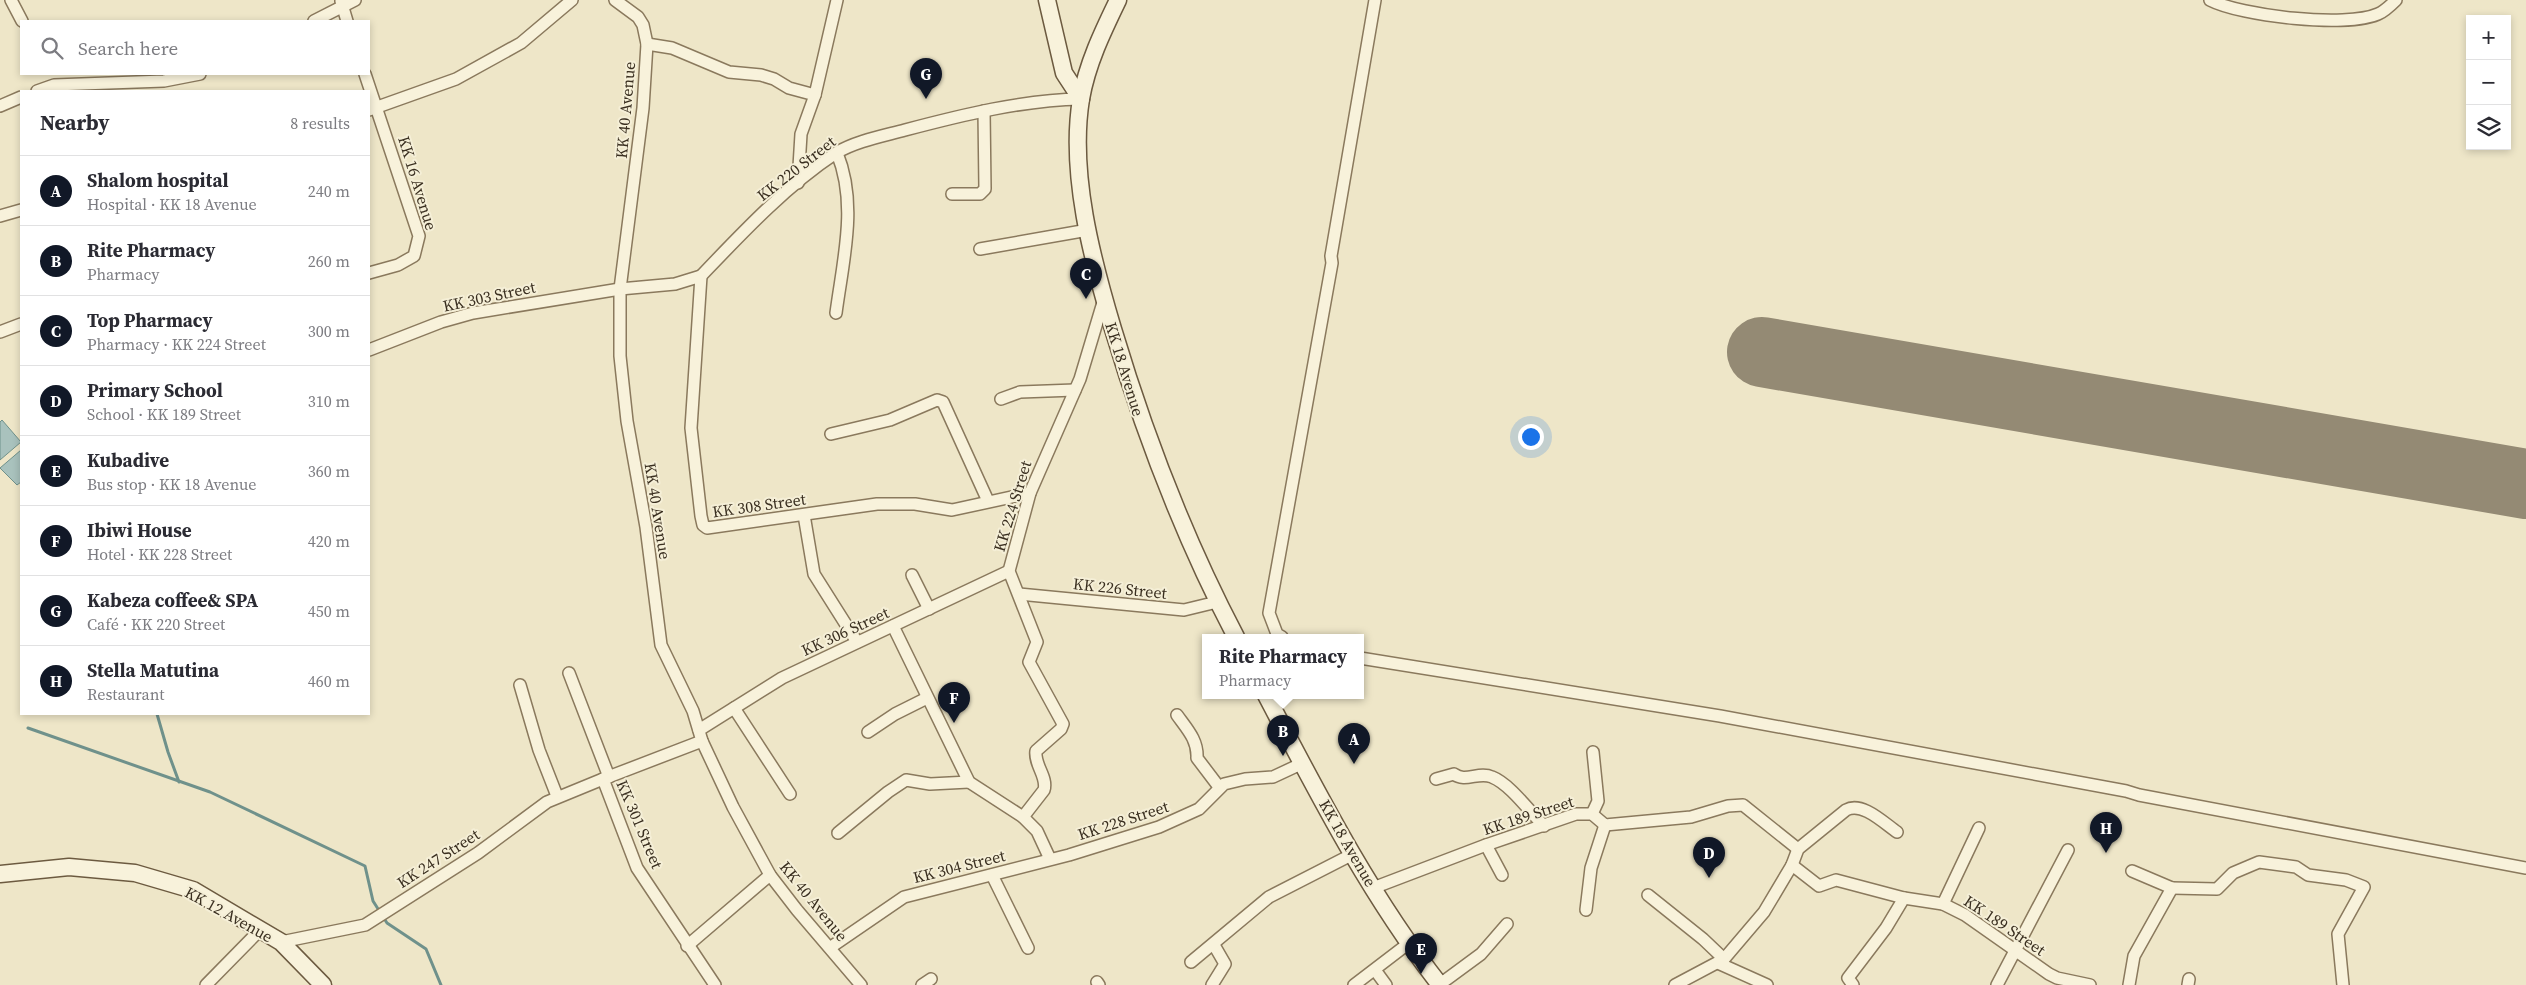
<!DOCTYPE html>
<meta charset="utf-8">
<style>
:root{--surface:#fff;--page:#f2f2f3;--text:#2b2b33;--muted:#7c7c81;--line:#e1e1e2;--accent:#111827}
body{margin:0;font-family:"Source Serif 4",serif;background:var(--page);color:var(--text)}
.controls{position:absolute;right:15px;top:15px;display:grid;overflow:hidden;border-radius:0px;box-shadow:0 2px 8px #0003}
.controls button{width:45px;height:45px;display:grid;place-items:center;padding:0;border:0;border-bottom:1px solid var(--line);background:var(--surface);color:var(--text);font:25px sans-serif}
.you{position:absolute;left:1530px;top:436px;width:18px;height:18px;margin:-12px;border:4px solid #fff;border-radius:50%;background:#1a73e8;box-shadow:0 0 0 8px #1a73e833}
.badge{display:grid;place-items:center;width:32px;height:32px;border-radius:50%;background:var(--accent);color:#fff;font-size:16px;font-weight:700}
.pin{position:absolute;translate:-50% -41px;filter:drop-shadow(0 1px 2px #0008)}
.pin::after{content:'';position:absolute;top:26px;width:18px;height:15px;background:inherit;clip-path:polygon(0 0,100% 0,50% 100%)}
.popup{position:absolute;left:1202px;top:634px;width:162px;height:65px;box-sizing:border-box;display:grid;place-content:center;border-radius:0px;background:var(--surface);filter:drop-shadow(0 1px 4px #0005);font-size:16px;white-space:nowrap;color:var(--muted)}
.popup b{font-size:19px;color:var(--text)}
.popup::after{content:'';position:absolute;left:50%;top:100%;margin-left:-10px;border:10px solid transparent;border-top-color:var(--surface)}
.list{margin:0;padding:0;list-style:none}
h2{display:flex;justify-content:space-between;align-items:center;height:65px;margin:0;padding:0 20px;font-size:21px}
h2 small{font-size:16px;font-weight:400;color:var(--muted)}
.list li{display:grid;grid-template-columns:32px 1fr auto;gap:15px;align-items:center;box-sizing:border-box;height:70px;padding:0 20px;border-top:1px solid var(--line)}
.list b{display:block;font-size:19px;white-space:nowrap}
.list p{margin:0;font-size:16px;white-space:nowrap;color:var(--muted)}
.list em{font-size:16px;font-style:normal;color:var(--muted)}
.icon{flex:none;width:28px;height:28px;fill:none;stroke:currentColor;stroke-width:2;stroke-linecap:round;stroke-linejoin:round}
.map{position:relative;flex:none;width:2526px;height:985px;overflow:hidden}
.search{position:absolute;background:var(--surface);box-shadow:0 2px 8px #0003;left:20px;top:20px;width:350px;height:55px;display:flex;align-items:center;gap:12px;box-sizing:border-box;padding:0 18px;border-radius:0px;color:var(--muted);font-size:19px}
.panel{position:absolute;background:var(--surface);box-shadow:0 2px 8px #0003;left:20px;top:90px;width:350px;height:625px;border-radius:0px}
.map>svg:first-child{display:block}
</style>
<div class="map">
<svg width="2526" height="985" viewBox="0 0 2526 985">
<rect width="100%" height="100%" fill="#eee6c8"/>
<!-- water -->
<g fill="#a9c2bd" stroke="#6f918b">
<path d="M2,420l19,22 -21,18v-38z"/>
<path d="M21,450v32l-4,3 -17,-17z"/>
</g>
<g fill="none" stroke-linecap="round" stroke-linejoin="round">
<!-- stream -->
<g stroke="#6f918b" stroke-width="3">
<path d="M157,714l11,38 11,30"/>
<path d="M28,728l182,64 155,74 8,35 14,22 39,26 15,36"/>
</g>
<!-- runway -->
<path stroke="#948a74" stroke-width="70" d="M1762,352l764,132"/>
<defs>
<g id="street">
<path d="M11,0l11,21"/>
<path d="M615,0l23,17 5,8 4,19 -4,64 -23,181v67l7,65 19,106 15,118 32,66 9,30 31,66 37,68 27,35 64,75"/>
<path d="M2210,0c31,16 136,28 168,14 7,-3 13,-9 18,-14"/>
<path d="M341,1l6,20"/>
<path d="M314,21l41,-21"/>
<path d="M647,44l25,4 57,24 32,3 13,4 15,9 26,7"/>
<path d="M365,74l54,162 -5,20 -16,9 -29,8"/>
<path d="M37,91l17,-6 110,-4 36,-7"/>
<path d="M0,106l21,-9"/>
<path d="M369,110l87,-31 65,-36 51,-43"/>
<path d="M798,183l3,-49 14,-39 22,-95"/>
<path d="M952,194h28l5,-5 -1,-78"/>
<path d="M0,216l21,-6"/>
<path d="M980,249l108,-19"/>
<path d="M701,276c41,-43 85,-90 135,-123 20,-12 47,-17 69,-23 57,-15 117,-30 176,-31"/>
<path d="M836,313c7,-53 22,-109 1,-160"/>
<path d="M0,332l21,-8"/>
<path d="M369,350l72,-28 32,-9 147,-24 55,-5 26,-8 -10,152 10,88 2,9 4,3 170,-24h38l37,6 78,-17"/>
<path d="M1001,399l19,-7 55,-2"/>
<path d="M831,434l59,-14 47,-20 6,2 45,99"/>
<path d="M804,515l10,59 43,68"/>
<path d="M912,575l17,34"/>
<path d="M1019,594l165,16 33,-8"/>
<path d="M893,626l76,156 54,35 14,14 13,28"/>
<path d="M1282,637l-5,-3 -8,-21 63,-350 -1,-7 44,-256"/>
<path d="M1360,658l360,58 406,75 13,4 387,73"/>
<path d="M569,673l40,104"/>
<path d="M520,685l19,65 18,46"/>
<path d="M734,708l56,86"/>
<path d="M1177,715c10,14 21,25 20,43l22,29"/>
<path d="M699,730l83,-52 227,-107"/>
<path d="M868,732l27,-18 32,-16"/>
<path d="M702,741l-99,38 34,89 78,117"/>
<path d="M1436,779l18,-5c11,9 25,-3 38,3 18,7 38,35 52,49"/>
<path d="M1592,814l6,-13 -5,-49"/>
<path d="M1023,817l21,-27c4,-13 -10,-25 -8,-39l25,-22 2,-5 -34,-62 8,-20 -28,-71 21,-78 50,-114 24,-80"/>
<path d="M838,833l50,-41 18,-12 24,4 39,-2"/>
<path d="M1486,845l16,30"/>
<path d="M1792,865l27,21 17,-6 68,18 39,6 22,11 84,59 8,4 33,7"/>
<path d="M992,875l36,73"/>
<path d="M1373,888l113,-43 90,-31h16l13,11 86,-8 37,-11 15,-1 55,44"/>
<path d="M2172,888l45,1 16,-16 26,-11 37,5 12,8 38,5 18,7 -26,47 5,51"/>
<path d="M1648,895l55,44 21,20"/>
<path d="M1943,904l36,-76"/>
<path d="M1586,910l5,-42 14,-43"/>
<path d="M281,942l84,-17 113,-72 69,-51 56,-23"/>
<path d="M687,946l83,-71"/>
<path d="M831,947l73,-50 165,-42 90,-28 40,-18 25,-25 21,-5 28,-2 30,-14"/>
<path d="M1191,962l78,-65 84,-43"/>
<path d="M1718,963l49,22"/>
<path d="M1375,970l11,15"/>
<path d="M1097,982l2,3"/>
<path d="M206,985l54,-55"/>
<path d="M922,985l9,-6"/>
<path d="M1212,985l13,-21 -11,-19"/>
<path d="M1354,985l55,-42"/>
<path d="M1439,985l42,-31 26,-30"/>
<path d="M1675,985l49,-26 40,-47 28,-47 6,-16 48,-39c16,-9 38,13 51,22"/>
<path d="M1853,985l-5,-7 38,-50 18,-30"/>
<path d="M1997,985l71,-135"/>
<path d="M2129,985l5,-29 38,-68 -40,-17"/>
<path d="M2188,985l1,-6"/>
</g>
<g id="secondary">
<path d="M1047,0l17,73 17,26"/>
<path d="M1118,0c-15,31 -31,64 -37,99 -12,74 11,160 32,230 32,107 71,209 123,308"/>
<path d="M1266,695c52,99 104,201 174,290"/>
<path d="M0,874l69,-7 66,6 58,17 88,52 42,43"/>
</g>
</defs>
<!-- street casing -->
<use href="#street" stroke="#8a795d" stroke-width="14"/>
<!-- secondary casing -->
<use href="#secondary" stroke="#6c5a40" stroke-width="19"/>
<!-- street -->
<use href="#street" stroke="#f8f2db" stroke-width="11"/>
<!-- secondary -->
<use href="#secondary" stroke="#f8f2db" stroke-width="16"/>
</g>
<g text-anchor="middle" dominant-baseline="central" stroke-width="4" stroke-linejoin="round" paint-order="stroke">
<!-- street labels -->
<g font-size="16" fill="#3a2f20" stroke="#f5efd7">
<text transform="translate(625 110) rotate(-85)">KK 40 Avenue</text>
<text transform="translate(796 168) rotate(-38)">KK 220 Street</text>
<text transform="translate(418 183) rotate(73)">KK 16 Avenue</text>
<text transform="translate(489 296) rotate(-12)">KK 303 Street</text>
<text transform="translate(1125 369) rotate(73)">KK 18 Avenue</text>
<text transform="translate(759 505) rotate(-8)">KK 308 Street</text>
<text transform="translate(1012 506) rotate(-73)">KK 224 Street</text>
<text transform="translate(658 511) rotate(81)">KK 40 Avenue</text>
<text transform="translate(1120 588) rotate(6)">KK 226 Street</text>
<text transform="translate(845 631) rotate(-25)">KK 306 Street</text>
<text transform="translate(1528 815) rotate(-18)">KK 189 Street</text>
<text transform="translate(1123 820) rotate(-18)">KK 228 Street</text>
<text transform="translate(640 824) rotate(67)">KK 301 Street</text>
<text transform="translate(1348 843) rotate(60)">KK 18 Avenue</text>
<text transform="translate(438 858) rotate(-33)">KK 247 Street</text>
<text transform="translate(959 866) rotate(-14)">KK 304 Street</text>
<text transform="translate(814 901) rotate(51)">KK 40 Avenue</text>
<text transform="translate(229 914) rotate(29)">KK 12 Avenue</text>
<text transform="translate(2005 925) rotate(34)">KK 189 Street</text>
</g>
</g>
</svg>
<div class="controls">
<button>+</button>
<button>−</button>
<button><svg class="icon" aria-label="layers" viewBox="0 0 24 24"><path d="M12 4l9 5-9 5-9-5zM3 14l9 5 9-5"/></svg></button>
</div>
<div class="you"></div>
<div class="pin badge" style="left:1354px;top:764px">A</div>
<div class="pin badge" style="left:1283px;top:756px">B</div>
<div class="popup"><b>Rite Pharmacy</b>Pharmacy</div>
<div class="pin badge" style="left:1086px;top:299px">C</div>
<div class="pin badge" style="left:1709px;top:878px">D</div>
<div class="pin badge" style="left:1421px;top:974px">E</div>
<div class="pin badge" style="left:954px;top:723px">F</div>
<div class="pin badge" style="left:926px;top:99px">G</div>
<div class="pin badge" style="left:2106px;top:853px">H</div>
<div class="search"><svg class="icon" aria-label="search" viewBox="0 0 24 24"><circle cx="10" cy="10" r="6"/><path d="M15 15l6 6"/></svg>Search here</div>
<section class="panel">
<h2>Nearby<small>8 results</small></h2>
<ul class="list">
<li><span class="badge">A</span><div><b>Shalom hospital</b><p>Hospital · KK 18 Avenue</p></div><em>240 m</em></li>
<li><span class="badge">B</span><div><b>Rite Pharmacy</b><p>Pharmacy</p></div><em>260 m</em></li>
<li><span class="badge">C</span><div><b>Top Pharmacy</b><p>Pharmacy · KK 224 Street</p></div><em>300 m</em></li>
<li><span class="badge">D</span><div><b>Primary School</b><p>School · KK 189 Street</p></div><em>310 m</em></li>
<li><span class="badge">E</span><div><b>Kubadive</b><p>Bus stop · KK 18 Avenue</p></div><em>360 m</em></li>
<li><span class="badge">F</span><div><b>Ibiwi House</b><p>Hotel · KK 228 Street</p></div><em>420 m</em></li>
<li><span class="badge">G</span><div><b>Kabeza coffee&amp; SPA</b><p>Café · KK 220 Street</p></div><em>450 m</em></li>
<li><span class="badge">H</span><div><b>Stella Matutina</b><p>Restaurant</p></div><em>460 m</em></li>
</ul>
</section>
</div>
